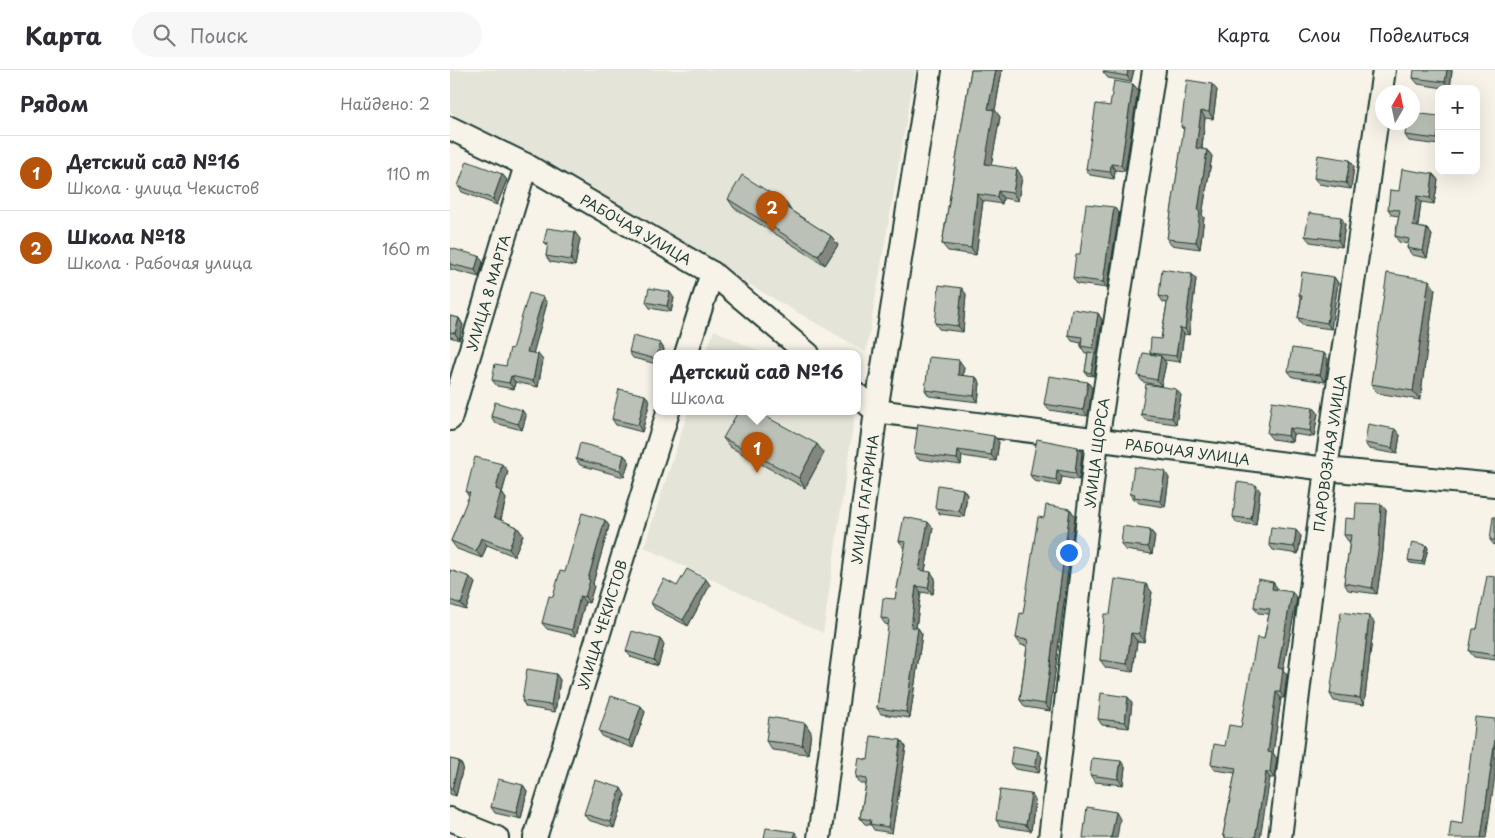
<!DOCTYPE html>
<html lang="ru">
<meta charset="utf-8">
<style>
:root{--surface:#fff;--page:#f7f7f7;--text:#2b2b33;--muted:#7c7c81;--line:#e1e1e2;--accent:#b45309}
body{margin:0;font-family:"Playpen Sans",sans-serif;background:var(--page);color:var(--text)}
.controls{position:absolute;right:15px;top:15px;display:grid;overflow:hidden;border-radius:10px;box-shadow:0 5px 20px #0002}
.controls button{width:45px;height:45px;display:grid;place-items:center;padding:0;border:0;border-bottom:1px solid var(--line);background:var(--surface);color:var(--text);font:25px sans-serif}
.compass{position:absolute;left:925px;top:15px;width:45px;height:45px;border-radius:50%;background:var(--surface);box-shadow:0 5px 20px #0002;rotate:9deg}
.you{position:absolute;left:618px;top:482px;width:18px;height:18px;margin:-12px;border:4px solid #fff;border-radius:50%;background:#1a73e8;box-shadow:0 0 0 8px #1a73e833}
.badge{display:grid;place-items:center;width:32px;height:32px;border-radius:50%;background:var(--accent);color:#fff;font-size:16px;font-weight:700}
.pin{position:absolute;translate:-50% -41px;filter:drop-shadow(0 1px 2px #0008)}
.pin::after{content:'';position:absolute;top:26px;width:18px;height:15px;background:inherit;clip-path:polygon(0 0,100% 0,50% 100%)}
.popup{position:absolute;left:203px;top:280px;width:208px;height:65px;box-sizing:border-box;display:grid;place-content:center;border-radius:10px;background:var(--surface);filter:drop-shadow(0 1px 4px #0005);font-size:16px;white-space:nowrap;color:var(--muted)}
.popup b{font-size:19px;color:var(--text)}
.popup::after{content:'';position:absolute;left:50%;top:100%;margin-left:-10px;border:10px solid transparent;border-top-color:var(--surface)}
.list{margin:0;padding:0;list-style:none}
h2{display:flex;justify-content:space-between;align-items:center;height:65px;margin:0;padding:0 20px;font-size:21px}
h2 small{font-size:16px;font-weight:400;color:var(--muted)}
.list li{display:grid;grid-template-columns:32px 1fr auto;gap:15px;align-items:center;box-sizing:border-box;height:75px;padding:0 20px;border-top:1px solid var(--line)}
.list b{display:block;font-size:19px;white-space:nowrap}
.list p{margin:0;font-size:16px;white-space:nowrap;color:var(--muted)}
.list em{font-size:16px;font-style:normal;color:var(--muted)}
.icon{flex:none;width:28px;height:28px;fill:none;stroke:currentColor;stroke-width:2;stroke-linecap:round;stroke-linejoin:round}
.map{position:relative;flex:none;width:1045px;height:768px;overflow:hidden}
header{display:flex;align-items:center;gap:30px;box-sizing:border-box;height:70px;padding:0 25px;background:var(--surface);border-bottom:1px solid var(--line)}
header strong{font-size:24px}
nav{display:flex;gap:28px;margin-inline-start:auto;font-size:18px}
.search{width:350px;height:45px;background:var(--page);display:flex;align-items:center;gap:12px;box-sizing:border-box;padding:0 18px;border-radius:28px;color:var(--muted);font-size:19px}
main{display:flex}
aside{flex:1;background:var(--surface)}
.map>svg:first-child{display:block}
</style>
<header>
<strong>Карта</strong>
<div class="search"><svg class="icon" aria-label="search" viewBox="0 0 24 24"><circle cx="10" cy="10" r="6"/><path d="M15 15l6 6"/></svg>Поиск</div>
<nav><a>Карта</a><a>Слои</a><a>Поделиться</a></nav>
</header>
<main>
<aside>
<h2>Рядом<small>Найдено: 2</small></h2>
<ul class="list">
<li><span class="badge">1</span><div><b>Детский сад №16</b><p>Школа · улица Чекистов</p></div><em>110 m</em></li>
<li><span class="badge">2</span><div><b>Школа №18</b><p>Школа · Рабочая улица</p></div><em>160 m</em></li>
</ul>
</aside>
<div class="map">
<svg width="1045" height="768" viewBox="0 0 1045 768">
<rect width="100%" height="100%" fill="#f7f3e8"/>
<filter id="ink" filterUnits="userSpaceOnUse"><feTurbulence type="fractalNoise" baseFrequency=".02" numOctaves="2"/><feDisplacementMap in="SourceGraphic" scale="10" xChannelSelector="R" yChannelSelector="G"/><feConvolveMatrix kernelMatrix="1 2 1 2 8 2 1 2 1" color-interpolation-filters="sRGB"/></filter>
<g filter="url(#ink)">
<!-- built -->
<g fill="#e5e4d9">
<path d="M0,0h465l-49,282 -416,-240z"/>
<path d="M264,260l50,24h-58z"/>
<path d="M238,342h167l-32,221 -179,-86z"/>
</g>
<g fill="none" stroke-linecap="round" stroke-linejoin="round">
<defs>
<g id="street">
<path id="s1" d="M0,58l76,37 186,108 96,81"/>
<path d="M236,284l26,-81"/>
<path id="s2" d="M407,325l19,16 450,58 169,16"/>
<path id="s3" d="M0,349l76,-254"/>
<path d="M0,749l47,19"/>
<path id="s4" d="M85,768l133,-426"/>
<path id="s5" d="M369,768l57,-427 54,-341"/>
<path id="s6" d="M600,768l47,-397 57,-371"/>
<path id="s7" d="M830,768l46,-369 58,-399"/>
</g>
</defs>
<!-- street casing -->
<use href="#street" stroke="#1f3d34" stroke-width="26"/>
<!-- street -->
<use href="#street" stroke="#f7f3e8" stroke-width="22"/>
</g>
<!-- wall -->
<g fill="#a1a69d" stroke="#1f3d34">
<path d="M521,0h31l-7,40 5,7 -9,48 31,12 -4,24 -15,-3 -1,6 -19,-3 -7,54 -28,-4 -6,-7z"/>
<path d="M684,0l-3,12 -23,-4 -5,-6z"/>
<path d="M1002,0l-2,19 -32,-5 -5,-6z"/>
<path d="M683,14l5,6 -13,81 -10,-1 -1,9 -24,-4 -4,-6 24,-63z"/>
<path d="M767,20l-4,29 -8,-1 -3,31 5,1 5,6 -10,59 2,2 -4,32 -29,-4 -4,-6 17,-109 -3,-3z"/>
<path d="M989,46v29l-30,-4 -4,-6z"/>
<path d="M904,96l-3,23 -32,-5 -5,-6z"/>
<path d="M52,104l5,6 -10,25 -35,-13 -4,-6z"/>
<path d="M983,104l5,6 -4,24 -13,-2 -3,25 9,2 5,6 -5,23 -15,-3 -5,-7 1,-4 -9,-2 -4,-6 4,-20 -7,-1 -4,-6 11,-18z"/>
<path d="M278,129l58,4 5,8 40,25 7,9 -13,20 -91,-57z"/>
<path d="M664,137l5,7 -12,74 -30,-4 -4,-6z"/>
<path d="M895,154l-3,23 -32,-5 -5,-6z"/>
<path d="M130,169l-5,27 -25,-4 -4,-6 2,-9 -4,-5z"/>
<path d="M0,178l33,14 -4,15 -29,-8z"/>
<path d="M742,204l4,5 -7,56 -5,-1 -4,28 -16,-2 2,3 -5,23 -18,-4 -5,-6 13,-22 -1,-1 11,-14 6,-36 -4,-1 -4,-6z"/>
<path d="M884,207l4,6 -7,46 -29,-4 -4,-7 3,-19 -2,-4z"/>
<path d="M985,219l-15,111 -43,-7 -6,-9z"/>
<path d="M516,224l-3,38 -24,-3 -4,-6z"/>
<path d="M224,228l-3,14 -21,-4 -4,-6z"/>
<path d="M97,233l-14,50 10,7 -5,27 -23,-5 -1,7 -17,-3 -5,-6 14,-14 6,-17z"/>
<path d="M648,243l4,7 -5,34h-2l2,2 -3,20 -7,-1 -2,-3 3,-19h-3l-4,-7v-3l-9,-2 -4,-6z"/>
<path d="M0,246l9,2 4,7 -4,15 -9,-3z"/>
<path d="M210,273l4,6 -1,5h-6v10l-24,-6 -4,-6z"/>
<path d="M874,283l4,6 -3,23 -32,-5 -5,-6z"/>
<path d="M514,297l-1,9 13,1 4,6 -2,19 -49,-6 -4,-6z"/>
<path d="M642,318l-4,28 -39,-6 -5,-6z"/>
<path d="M195,325l5,6 -8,31 -26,-7 -4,-6z"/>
<path d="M731,325l-5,29 -31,-4 -4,-6z"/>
<path d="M863,337l5,6 -4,24 -21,-3 -1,8 -20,-3 -5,-6z"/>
<path d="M72,340l4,6 -4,14 -27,-7 -4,-7z"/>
<path d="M950,365l-3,19 -28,-5 -4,-6z"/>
<path d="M273,368l101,15 -19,35 -75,-41z"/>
<path d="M549,372l-3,19 -34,-5 -1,9 -43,-6 -4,-6z"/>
<path d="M628,377l4,6 -3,27 -17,-3 -2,9 -26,-5 -4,-6z"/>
<path d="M174,385l5,6 -5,16 -44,-12 -4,-6z"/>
<path d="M58,401l-6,22 4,6 -5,21 16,7 6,8 -9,21 -27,-11 -5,13 -25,-9 -6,-8 18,-44 -3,-5z"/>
<path d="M719,408l-4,29 -26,-4 -3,-3 -2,-1 -4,-6z"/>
<path d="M513,419l4,6 -3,22 -24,-3 -5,-6z"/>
<path d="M810,421l-4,34 -19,-2 -4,-6z"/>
<path d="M620,439l5,7 -25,195 -25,-4 -5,-7 7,-54 -6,-1 -5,-7 7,-24 21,-96z"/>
<path d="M936,440l-3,41 -6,43 -29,-4 -4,-7 6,-42h-2l-4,-6 11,-16z"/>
<path d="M1045,447v29l-5,-6z"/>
<path d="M155,450l4,6 -16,57 1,3 -5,17 -4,-1 -9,34 -29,-7 -5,-6 11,-26 12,-25z"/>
<path d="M483,458l-8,43 10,7 -2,16 -12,-2 -5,36h2l4,6 -12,84 -29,-4 -4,-6 12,-83 -4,-1 -4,-6 14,-19 10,-51 -1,-1 -5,-6z"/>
<path d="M700,460l5,6 -3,18 -27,-4 -4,-6z"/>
<path d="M851,466l-3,18 -25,-4 -4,-6z"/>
<path d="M976,475l2,3 -4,17 -14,-2 -2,-3z"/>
<path d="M0,500l25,13 -9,27 -16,-5z"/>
<path d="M1045,507v83l-21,-3 -5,-6z"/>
<path d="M823,512l4,6v2l20,8 -14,72 4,5 -3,23h-3l-8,55 4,6 -3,19h-4l-45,59 -2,-2 12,-62 -20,-3 -4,-6 30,-37 23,-88 5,-25 -11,-1 -4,-6z"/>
<path d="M260,515l-22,41 -33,-17 -4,-6 26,-17z"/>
<path d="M702,522l-8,50 -7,-1 -4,31 -27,-4 -6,-8 10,-46z"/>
<path d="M924,552l-10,83 -30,-4 -4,-7z"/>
<path d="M210,569l4,6 -6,21 -27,-9 -5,-6z"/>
<path d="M106,604l4,6 -5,32 -29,-5 -4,-6z"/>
<path d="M678,627l4,6 -3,25 -27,-3 -4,-6z"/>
<path d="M191,636l4,6 -12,36 -30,-11 -4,-6z"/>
<path d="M355,653l6,9 -3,22 -36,-4 -6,-9z"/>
<path d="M451,670l5,7 -14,86 -18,-3 -3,-5 -6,-1 -5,-6 6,-34h-6l-4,-7 12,-17z"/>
<path d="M592,687l-3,16 -24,-4 -5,-6z"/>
<path d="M0,689l9,2 4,6 -7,29 -6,-2z"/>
<path d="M675,697l-2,18 -28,-3 -5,-7z"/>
<path d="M73,715l4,6 -6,28 -26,-6 -4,-6z"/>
<path d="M581,724l4,6 -4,31 -31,-5 -4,-6z"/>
<path d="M175,725l-11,33 -26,-8 -4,-6z"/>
</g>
<!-- shaded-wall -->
<g fill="#83877f" stroke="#1f3d34">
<path d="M546,0h6l-7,40 5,7 -10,55 -5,-8 3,-55z"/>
<path d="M678,0h6l-3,12 -4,-6z"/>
<path d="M997,0h5l-2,19 -5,-7z"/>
<path d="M683,14l5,6 -13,81 -4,-6z"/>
<path d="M762,14l5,6 -4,29 -4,-7z"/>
<path d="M751,41l4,7 -4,36 -5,-6z"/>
<path d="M989,57v15l-2,-3z"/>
<path d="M757,80l5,6 -10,59 2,2 -4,32 -4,-7 2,-31z"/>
<path d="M900,90l4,6 -3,23 -5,-6z"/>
<path d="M661,94l4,6 -1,9 -4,-7z"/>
<path d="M567,99l5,8 -4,24 -5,-8z"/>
<path d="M52,104l5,6 -10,25 -4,-6z"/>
<path d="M983,104l5,6 -4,24 -4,-6z"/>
<path d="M548,121l5,7 -1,6 -5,-7z"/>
<path d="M527,124l6,7 -7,54 -5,-7z"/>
<path d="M967,126l4,6 -4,30 -4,-6z"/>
<path d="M336,133l6,9 -8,-6z"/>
<path d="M664,137l5,7 -12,74 -4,-6z"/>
<path d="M891,147l4,7 -3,23 -4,-7z"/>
<path d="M977,159l5,6 -5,23 -4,-7z"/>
<path d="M125,162l5,7 -5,27 -4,-6z"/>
<path d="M381,166l7,9 -13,20 -7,-9z"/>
<path d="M29,186l4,6 -4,15 -4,-7z"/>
<path d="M742,204l4,5 -7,56 -4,-6z"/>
<path d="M884,207l4,6 -7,46 -4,-6z"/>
<path d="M979,210l6,9 -15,111 -7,-9z"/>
<path d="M512,218l4,6 -3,38 -5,-6z"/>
<path d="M220,222l4,6 -3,14 -4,-6z"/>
<path d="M93,227l4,6 -15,55 -5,-6z"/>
<path d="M648,243l4,7 -5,34 -4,-6z"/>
<path d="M9,248l4,7 -4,15 -4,-7z"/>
<path d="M730,258l4,6 -4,28 -4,-6z"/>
<path d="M210,273l4,6 -1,5h-6v7l-1,-2z"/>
<path d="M645,283l2,3 -3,20 -3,-3z"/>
<path d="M874,283l4,6 -3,23 -5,-7z"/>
<path d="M88,284l5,6 -5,27 -5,-6z"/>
<path d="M711,286l5,7 -5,23 -4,-6z"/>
<path d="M509,290l5,7 -2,14 -4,-6z"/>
<path d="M61,306l4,6 -1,7 -5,-6z"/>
<path d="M526,307l4,6 -2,19 -4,-6z"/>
<path d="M638,312l4,6 -4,28 -5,-6z"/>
<path d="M726,319l5,6 -5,29 -4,-6z"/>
<path d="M195,325l5,6 -8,31 -4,-7z"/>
<path d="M863,337l5,6 -4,24 -4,-6z"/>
<path d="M72,340l4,6 -4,14 -4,-6z"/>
<path d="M839,358l4,6 -1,8 -4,-6z"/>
<path d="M945,359l5,6 -3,19 -5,-6z"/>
<path d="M544,366l5,6 -3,19 -5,-6z"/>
<path d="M367,374l7,9 -19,35 -6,-10z"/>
<path d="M628,377l4,6 -3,27 -4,-7z"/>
<path d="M508,380l4,6 -1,9 -4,-6z"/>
<path d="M174,385l5,6 -5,16 -4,-7z"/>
<path d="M52,394l6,7 -6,22 4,6 -7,26 -5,-8 2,-28z"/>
<path d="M607,400l5,7 -2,9 -4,-6z"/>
<path d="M715,401l4,7 -4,29 -5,-6z"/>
<path d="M806,415l4,6 -4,34 -5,-6z"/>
<path d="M513,419l4,6 -3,22 -5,-6z"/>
<path d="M931,434l5,6 -3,41 -6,43 -5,-6z"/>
<path d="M620,439l5,7 -25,195 -5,-7z"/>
<path d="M155,450l4,6 -16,57 1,3 -5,17 -4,-6 3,-18z"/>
<path d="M478,452l5,6 -9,48 -5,-6z"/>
<path d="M67,457l6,8 -9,21 -5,-7z"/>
<path d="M700,460l5,6 -3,18 -4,-7z"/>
<path d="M846,460l5,6 -3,18 -4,-7z"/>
<path d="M31,468l6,7 -5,13 -6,-7z"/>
<path d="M976,475l2,3 -4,17 -2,-3z"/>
<path d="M481,502l4,6 -2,16 -5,-6z"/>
<path d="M20,507l5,6 -9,27 -5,-6z"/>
<path d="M256,509l4,6 -22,41 -5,-6z"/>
<path d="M823,512l4,6 -1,7 -4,-6z"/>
<path d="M696,514l6,8 -8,50 -5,-8z"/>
<path d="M466,516l5,6 -6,42 -4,-7z"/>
<path d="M842,522l5,6 -14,72 4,5 -3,23 -4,-6 -2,-24z"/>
<path d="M130,526l5,6 -9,34 -4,-6z"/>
<path d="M919,546l5,6 -10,83 -4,-7z"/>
<path d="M468,558l4,6 -12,84 -4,-6z"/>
<path d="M681,563l6,8 -4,31 -6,-8z"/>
<path d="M210,569l4,6 -6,21 -4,-6z"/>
<path d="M106,604l4,6 -5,32 -4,-7z"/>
<path d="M826,622l5,6 -8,55 4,6 -3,19 -4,-6 -2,-20z"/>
<path d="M678,627l4,6 -3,25 -4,-6z"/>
<path d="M191,636l4,6 -12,36 -4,-7z"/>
<path d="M355,653l6,9 -3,22 -6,-9z"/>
<path d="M1045,669v37l-9,62h-5z"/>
<path d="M451,670l5,7 -14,86 -4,-6z"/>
<path d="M588,681l4,6 -3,16 -4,-6z"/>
<path d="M9,691l4,6 -7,29 -4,-7z"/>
<path d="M671,691l4,6 -2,18 -5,-6z"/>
<path d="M816,702l4,6 -10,60h-5z"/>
<path d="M73,715l4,6 -6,28 -5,-6z"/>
<path d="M171,718l4,7 -11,33 -4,-6z"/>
<path d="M581,724l4,6 -4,31 -5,-6z"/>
<path d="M666,742l4,7 -3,19h-6z"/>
<path d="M345,762l4,6h-5z"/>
</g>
<!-- building -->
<g fill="#bbc1b6" stroke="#1f3d34">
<path d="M521,0h25l-8,39 6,1 -9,54 32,5 -4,24 -15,-2 -1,6 -20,-3 -6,54 -29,-4z"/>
<path d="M654,0h24l-1,6 -24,-4z"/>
<path d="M964,0h33l-2,12 -32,-4z"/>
<path d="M737,10l25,4 -3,28 -8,-1 -5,37 11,2 -9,61h2l-4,31 -29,-3 17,-112h-3z"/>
<path d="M664,11l19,3 -12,81 -10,-1 -1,8 -24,-3 10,-65 14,2z"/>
<path d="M962,43l27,3v11l-2,12 -32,-4 2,-13h5z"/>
<path d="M868,85l32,5 -4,23 -32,-5z"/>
<path d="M17,91l35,13 -9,25 -35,-13z"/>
<path d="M952,99l31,5 -3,24 -13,-2 -4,30 14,3 -4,22 -16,-3 2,-9 -14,-3 5,-26 -12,-1 2,-19 9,1z"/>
<path d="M292,105l44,28 -2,3 47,30 -13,20 -90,-57z"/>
<path d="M636,134l28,3 -11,75 -30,-4 3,-24h4z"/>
<path d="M859,143l32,4 -3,23 -33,-4z"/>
<path d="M97,158l28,4 -4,28 -25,-4 2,-13 -4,-1z"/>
<path d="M0,178l29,8 -4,14 -25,-6z"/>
<path d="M712,199l30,5 -7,55 -5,-1 -4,28 -26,-3 1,-15 10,1 7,-41 -9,-2z"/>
<path d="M852,202l32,5 -7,46 -29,-5 4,-22 -3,-1z"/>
<path d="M937,203l42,7 -16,111 -42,-7z"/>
<path d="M489,215l23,3 -4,38 -23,-3z"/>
<path d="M199,218l21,4 -3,14 -21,-4z"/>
<path d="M79,223l14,4 -16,55 11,2 -5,27 -22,-5 -2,7 -17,-3 3,-16 11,2 4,-18 2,1z"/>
<path d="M622,239l26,4 -5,35 -12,-2 1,-9 -14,-2z"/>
<path d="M0,246l9,2 -4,15 -5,-1z"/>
<path d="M183,266l27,7 -4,16 -27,-7z"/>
<path d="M842,278l32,5 -4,22 -32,-4z"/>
<path d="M638,282l7,1 -4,20 -6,-1z"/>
<path d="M693,283l18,3 -4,24 -19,-4z"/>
<path d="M479,287l30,3 -1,15 18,2 -2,19 -49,-6z"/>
<path d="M599,306l39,6 -5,28 -39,-6z"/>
<path d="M696,314l30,5 -4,29 -31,-4z"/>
<path d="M169,319l26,6 -7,30 -26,-6z"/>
<path d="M822,331l41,6 -3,24 -21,-3 -1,8 -21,-3z"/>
<path d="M45,332l27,8 -4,14 -27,-8z"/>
<path d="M288,342h19l60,32 -18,34 -76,-40z"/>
<path d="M468,354l76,12 -3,19 -33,-5 -1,9 -43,-6z"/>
<path d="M918,354l27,5 -3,19 -27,-5z"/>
<path d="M587,369l41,8 -3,26 -18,-3 -1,10 -26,-5z"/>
<path d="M130,373l44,12 -4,15 -44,-11z"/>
<path d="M25,387l27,7 -6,25 5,2 -7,26 23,10 -8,22 -28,-11 -5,13 -25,-10 19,-48 -4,-1z"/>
<path d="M684,397l31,4 -5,30 -26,-4 1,-3 -5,-1z"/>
<path d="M787,412l19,3 -5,34 -18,-2z"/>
<path d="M488,415l25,4 -4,22 -24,-3z"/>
<path d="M906,433l25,1 -2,41 -7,43 -28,-5 7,-48h-7l1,-17 10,1z"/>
<path d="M596,435l24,4 -25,195 -25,-4 8,-60 -12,-2 4,-25 3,1 15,-97 6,1z"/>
<path d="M132,443l23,7 -17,59 2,1 -5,17 -5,-1 -8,34 -30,-7 7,-27 4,1 7,-26 5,1z"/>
<path d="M454,447l24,5 -9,48 12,2 -3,16 -12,-2 -5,41 7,1 -12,84 -29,-4 12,-89 -8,-1 2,-20 12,1 11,-57 -7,-1z"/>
<path d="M1043,447h2v23h-5z"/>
<path d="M673,456l27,4 -2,17 -27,-3z"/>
<path d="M821,457l25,3 -2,17 -25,-3z"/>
<path d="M962,472l14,3 -4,17 -14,-2z"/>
<path d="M237,499l19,10 -23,41 -32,-17 13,-24 13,7z"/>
<path d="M0,500l20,7 -9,27 -11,-4z"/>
<path d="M1037,506l8,1v78l-26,-4 4,-22h4z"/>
<path d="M665,509l31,5 -7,50 -8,-1 -4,31 -27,-4 4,-46h6z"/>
<path d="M808,509l15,3 -1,7 20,3 -14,76 5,1 -3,23h-4l-8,60 4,1 -2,19h-4l-11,66h-30v-3h-2l13,-67 -25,-4 3,-20 11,2 4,-21 12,2 16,-90 7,2 6,-30 -16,-2z"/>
<path d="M891,542l28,4 -9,82 -30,-4z"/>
<path d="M182,561l28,8 -6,21 -28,-9z"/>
<path d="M77,599l29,5 -5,31 -29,-4z"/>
<path d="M651,623l27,4 -3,25 -27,-3z"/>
<path d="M161,626l30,10 -12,35 -30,-10z"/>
<path d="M319,647l36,6 -3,22 -36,-4z"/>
<path d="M1025,647l20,2v20l-14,99h-32l2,-17 12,2z"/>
<path d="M421,666l30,4 -13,87 -18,-3 1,-4 -11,-2 7,-39 -11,-2 3,-19 9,2z"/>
<path d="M563,676l25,5 -3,16 -25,-4z"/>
<path d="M642,688l29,3 -3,18 -28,-4z"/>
<path d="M0,689l9,2 -7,28h-2z"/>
<path d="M48,709l25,6 -7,28 -25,-6z"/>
<path d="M145,710l26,8 -11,34 -26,-8z"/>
<path d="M550,720l31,4 -5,31 -30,-5z"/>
<path d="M637,737l29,5 -5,26h-28z"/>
<path d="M316,758l29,4 -1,6h-30z"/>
</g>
</g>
<g text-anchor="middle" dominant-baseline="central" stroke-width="4" stroke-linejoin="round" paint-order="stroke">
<!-- street labels -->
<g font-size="14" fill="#1f3d34" stroke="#f7f3e8">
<text stroke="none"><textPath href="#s1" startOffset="212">РАБОЧАЯ УЛИЦА</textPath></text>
<text stroke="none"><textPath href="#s3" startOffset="132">УЛИЦА 8 МАРТА</textPath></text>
<text stroke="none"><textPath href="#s2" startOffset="339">РАБОЧАЯ УЛИЦА</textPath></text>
<text stroke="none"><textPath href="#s6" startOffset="388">УЛИЦА ЩОРСА</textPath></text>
<text stroke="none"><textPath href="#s7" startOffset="388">ПАРОВОЗНАЯ УЛИЦА</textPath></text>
<text stroke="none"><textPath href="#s5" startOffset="342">УЛИЦА ГАГАРИНА</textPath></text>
<text stroke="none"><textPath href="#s4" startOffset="224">УЛИЦА ЧЕКИСТОВ</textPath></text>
</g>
</g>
</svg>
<div class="controls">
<button>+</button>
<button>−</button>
</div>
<svg class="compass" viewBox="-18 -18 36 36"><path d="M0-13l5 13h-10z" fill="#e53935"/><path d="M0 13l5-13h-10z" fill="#7c7c81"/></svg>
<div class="you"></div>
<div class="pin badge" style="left:307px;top:403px">1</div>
<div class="popup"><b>Детский сад №16</b>Школа</div>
<div class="pin badge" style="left:322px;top:162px">2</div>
</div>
</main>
